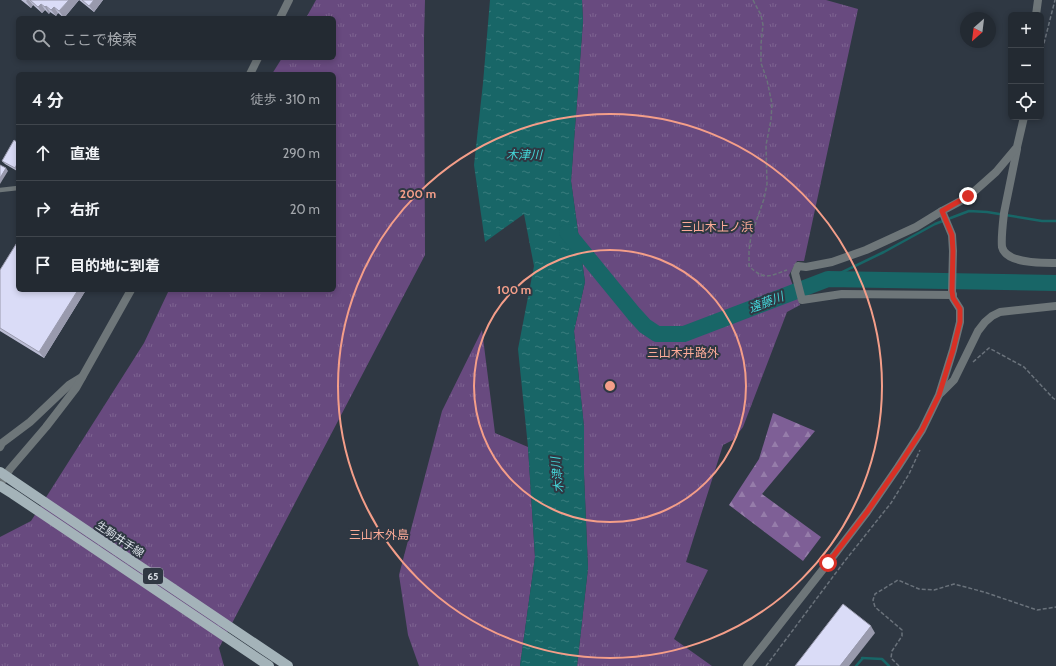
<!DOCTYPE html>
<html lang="ja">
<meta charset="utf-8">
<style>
:root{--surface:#232a32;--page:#2f363e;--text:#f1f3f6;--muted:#a3a7ac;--line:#40464d}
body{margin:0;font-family:Cabin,"Noto Sans JP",sans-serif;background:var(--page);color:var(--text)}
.controls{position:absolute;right:12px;top:12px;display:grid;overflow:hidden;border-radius:6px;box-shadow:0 2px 6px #0003}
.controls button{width:36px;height:36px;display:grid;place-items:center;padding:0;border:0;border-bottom:1px solid var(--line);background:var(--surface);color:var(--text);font:20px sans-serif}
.compass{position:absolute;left:960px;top:12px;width:36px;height:36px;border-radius:50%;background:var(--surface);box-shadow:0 2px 6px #0003;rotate:208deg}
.stop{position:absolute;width:12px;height:12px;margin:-9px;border:3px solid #d93025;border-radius:50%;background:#fff}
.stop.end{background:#d93025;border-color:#fff;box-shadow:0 1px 4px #0008}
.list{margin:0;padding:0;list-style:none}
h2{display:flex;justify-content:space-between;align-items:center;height:52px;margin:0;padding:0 16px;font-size:17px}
h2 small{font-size:13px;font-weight:400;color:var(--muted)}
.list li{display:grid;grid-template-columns:26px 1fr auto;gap:12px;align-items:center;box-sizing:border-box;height:56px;padding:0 16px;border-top:1px solid var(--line)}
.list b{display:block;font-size:15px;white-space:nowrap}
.list em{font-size:13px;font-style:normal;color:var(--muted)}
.icon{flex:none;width:22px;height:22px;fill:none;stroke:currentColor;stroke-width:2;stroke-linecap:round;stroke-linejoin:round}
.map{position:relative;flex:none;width:1056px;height:666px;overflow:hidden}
.search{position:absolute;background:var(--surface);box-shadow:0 2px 6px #0003;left:16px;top:16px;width:320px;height:44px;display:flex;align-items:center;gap:10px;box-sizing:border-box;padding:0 14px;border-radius:6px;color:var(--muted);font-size:15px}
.panel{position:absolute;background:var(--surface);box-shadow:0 2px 6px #0003;left:16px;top:72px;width:320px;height:220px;border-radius:6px}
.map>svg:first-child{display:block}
</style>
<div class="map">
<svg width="1056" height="666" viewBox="0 0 1056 666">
<defs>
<pattern id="grass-tufts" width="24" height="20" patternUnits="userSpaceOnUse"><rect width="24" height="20" fill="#684a7f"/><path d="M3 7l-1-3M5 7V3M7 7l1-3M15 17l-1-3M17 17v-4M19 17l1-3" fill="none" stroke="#7d6491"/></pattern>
<pattern id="forest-firs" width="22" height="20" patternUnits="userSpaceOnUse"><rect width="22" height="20" fill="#7e5f96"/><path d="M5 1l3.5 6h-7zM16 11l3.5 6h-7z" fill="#967daa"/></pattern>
<pattern id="water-ripples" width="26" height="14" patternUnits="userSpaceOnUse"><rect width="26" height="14" fill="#186667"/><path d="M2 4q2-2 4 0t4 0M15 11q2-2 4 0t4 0" fill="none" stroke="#397c7d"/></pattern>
</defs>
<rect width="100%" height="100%" fill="#2f3843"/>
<!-- grass -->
<g fill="url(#grass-tufts)">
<path d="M316,0h109l-1,38 1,217 -206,393 5,18h-224v-129l31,-16 113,-178 25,-53h165v-216h-62l10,-16h52v-40h-28z"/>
<path d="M582,0h244l32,9 -54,252h-7l-8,14 11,30 -13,7 -44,115 -10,13 -10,5 -37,117 22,8 -34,69 38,27h-135l11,-98 -4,-94v-47l-10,-96 11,-49 -14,-101 12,-160z"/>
<path d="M482,330l13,103 33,14 7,110 -15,109h-101l-11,-31 -9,-60 43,-164z"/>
</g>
<!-- forest -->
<path fill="url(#forest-firs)" d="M773,413l42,18 -53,63 59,43 -18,24 -74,-56 30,-46z"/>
<!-- water -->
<path fill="url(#water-ripples)" d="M490,0h92l1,21 -12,160 14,101 -11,49 10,96v47l4,94 -11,98h-57l15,-109 -7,-110 -10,-98 16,-83 -10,-52 -39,28 -11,-77 9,-82z"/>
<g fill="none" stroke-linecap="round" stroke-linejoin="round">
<!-- stream -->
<g stroke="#186667" stroke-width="2.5">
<path d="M828,279l56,-27 51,-28 34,-13 18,1 55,9h14"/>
<path d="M862,658l20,1 7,7"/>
<path d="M856,666l7,-8"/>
</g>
<!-- river -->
<path stroke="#186667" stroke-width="16" d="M567,232l67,82 11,12 12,8h27l144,-55 228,4"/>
<!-- path -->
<g stroke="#6a727b" stroke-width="1.5" stroke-dasharray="4 2" stroke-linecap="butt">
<path d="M753,0l8,15 2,10 -2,19v19l6,17 5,24 -1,16 -5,25 1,39 -3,15 -13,37 -2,15v15c15,15 21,10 38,4"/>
<path d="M1041,55l14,-55"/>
<path d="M973,362l16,-14 35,19 29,31 3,2"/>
<path d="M766,666l78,-104 47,-59 18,-29 11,-24"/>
<path d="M899,666l-8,-8 1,-7 10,-15v-6l-27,-23 -2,-7 2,-6 23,-14 21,9 15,1 20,-6 30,8 53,18 19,-3"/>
</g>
<!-- service -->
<path stroke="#6e7679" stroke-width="4.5" d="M0,190l18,-2"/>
<!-- minor -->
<g stroke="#6e7679" stroke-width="8">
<path d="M1036,15l2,-15"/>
<path d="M280,18l9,-18"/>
<path d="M250,74l8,-16"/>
<path d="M1017,149l-13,64c-1,9 -3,25 -2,34 4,17 41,16 54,16"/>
<path d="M953,295l-111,-1 -40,6 -7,-27 3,-7 8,1 26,-5 34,-12 50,-23 26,-16 26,-14 28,-25 21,-25 7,-30"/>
<path d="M941,393l13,-13 24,-49 7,-9 7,-6 8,-4 56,-6"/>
<path d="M0,447l2,-4 28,-21 39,-37 13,-8"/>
<path d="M2,481l8,-12 36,-42 30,-39 55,-98"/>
<path d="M747,666l81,-103 39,-51 31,-45 24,-37 17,-35 14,-45 7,-28v-13l-7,-11 -1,-7 1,-40 -1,-16 -10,-24"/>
</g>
<!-- primary -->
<g stroke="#a4b3b9" stroke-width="10">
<path d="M0,472l19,13 269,181"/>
<path d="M0,486l13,8 256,172"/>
</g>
</g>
<!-- wall -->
<g fill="#bbbdd4">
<path d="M21,0h82l-9,12 -15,-12 -15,18 -6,-5 -2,3 -6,-4 -1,2 -4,-4 -3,3 -9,-8 -2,3z"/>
<path d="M18,143l-1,28 -12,-7 -3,-3z"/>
<path d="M0,270l18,20h68l-42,68 -44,-27z"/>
</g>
<!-- shaded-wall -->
<g fill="#999aad">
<path d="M27,0h2l4,5 -2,3 -5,-7z"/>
<path d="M69,0h10l-15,18 -5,-7z"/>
<path d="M94,0h9l-9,12 -5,-6z"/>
<path d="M41,4l4,6 -3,3 -4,-6z"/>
<path d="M46,6l4,6 -1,2 -4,-7z"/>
<path d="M54,7l4,6 -2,3 -5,-6z"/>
<path d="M18,162v7l-1,2 -2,-3z"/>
<path d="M6,168l2,3 -8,13v-6z"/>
<path d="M78,290h8l-42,68 -5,-6z"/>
<path d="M871,626l4,7 -26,33h-9z"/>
</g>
<!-- building -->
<g fill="#dadcf7" stroke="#999aad">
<path d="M30,0h39l-10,11 -5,-4 -3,3 -5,-4 -1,1 -4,-3 -3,3z"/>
<path d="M82,0h12l-5,6z"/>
<path d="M14,140l4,3v19l-3,6 -13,-7z"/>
<path d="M0,165l6,3 -6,10z"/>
<path d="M18,241v49h60l-39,62 -39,-24v-58z"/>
<path d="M843,604l28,22 -31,40h-45z"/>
</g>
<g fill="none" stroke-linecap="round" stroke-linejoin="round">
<!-- route -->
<path stroke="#d93025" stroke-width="5" d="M828,563l39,-51 31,-45 24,-37 17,-35 14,-45 7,-28v-13l-7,-11 -1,-7 1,-40 -1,-16 -10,-24 26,-15"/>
</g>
<!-- distance rings -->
<g fill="none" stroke="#f49e89" stroke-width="2">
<circle cx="610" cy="386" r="136"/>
<circle cx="610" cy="386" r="272"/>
</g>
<g text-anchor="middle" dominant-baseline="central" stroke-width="4" stroke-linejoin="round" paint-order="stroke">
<!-- shield labels -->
<rect fill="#2f3843" stroke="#a7aeb6" stroke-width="1" x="143" y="568" width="20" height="16" rx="3"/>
<g font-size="10" font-weight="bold" fill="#dae0e7">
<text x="153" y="576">65</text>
</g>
<!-- street labels -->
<g font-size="11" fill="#dae0e7" stroke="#2f3843">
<text transform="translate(120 539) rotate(34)">生駒井手線</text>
</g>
<!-- water labels -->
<g font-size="12" font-style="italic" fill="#44d6d8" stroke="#2f3843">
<text x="524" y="154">木津川</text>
<text transform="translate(766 302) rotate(-21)">遠藤川</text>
<text transform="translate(557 475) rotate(-96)">木津川</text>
</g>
<!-- neighbourhood labels -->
<g font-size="12" fill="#fcab98" stroke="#2f3843">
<text x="717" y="226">三山木上ノ浜</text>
<text x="683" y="352">三山木井路外</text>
<text x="379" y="534">三山木外島</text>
</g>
</g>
<circle cx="610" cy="386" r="6" fill="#f49e89" stroke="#2f3843" stroke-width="2"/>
<g font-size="12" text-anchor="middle" font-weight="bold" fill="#f49e89" stroke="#2f3843" stroke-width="4" stroke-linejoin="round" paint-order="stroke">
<text x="418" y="198">200 m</text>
<text x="514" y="294">100 m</text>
</g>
</svg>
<div class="controls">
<button>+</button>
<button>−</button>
<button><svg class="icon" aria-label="locate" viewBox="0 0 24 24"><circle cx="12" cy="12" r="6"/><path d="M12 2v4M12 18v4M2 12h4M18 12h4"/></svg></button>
</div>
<svg class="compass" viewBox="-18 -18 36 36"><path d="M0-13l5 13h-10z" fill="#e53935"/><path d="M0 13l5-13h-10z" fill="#a3a7ac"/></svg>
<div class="stop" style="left:828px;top:563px"></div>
<div class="stop end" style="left:968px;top:196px"></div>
<div class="search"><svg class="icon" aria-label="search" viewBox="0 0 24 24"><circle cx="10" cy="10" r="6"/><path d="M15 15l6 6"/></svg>ここで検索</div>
<section class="panel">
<h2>4 分<small>徒歩 · 310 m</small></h2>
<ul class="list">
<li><svg class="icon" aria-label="ahead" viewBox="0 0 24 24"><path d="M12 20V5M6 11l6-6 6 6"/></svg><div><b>直進</b></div><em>290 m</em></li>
<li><svg class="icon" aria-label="right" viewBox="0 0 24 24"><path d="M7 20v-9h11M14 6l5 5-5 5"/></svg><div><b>右折</b></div><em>20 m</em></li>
<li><svg class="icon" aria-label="arrive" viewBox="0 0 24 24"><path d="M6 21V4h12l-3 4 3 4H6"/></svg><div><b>目的地に到着</b></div></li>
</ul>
</section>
</div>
